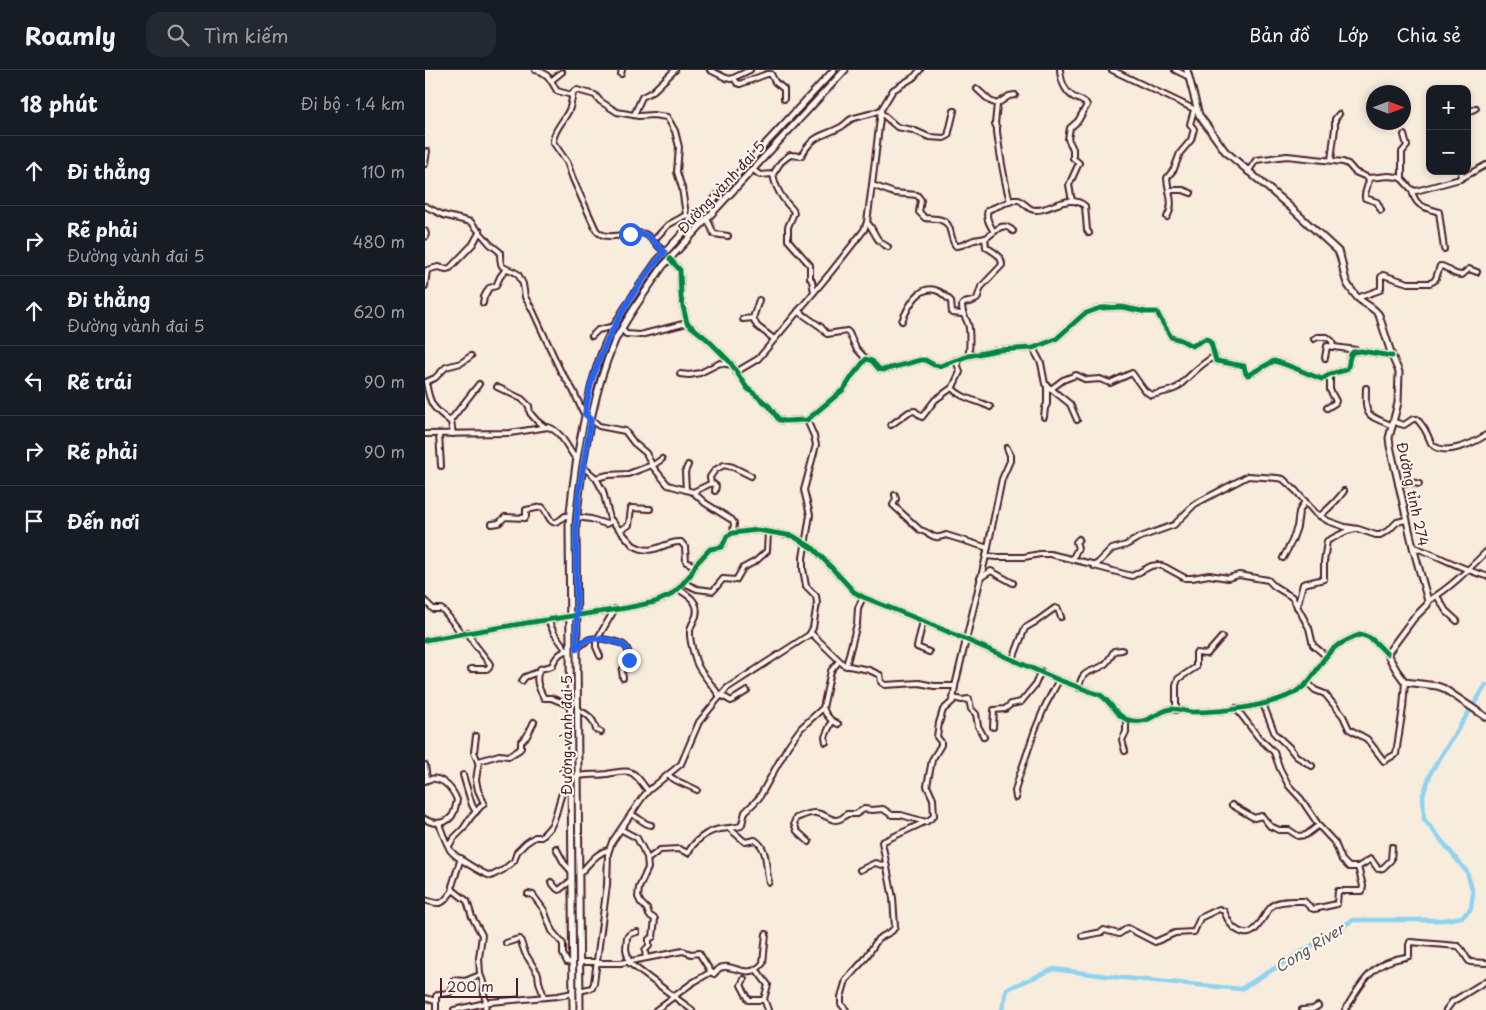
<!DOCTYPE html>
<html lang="vi">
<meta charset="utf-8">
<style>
:root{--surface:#171b24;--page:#242831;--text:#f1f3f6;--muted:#9ea1a6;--line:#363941}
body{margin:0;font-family:"Playpen Sans",sans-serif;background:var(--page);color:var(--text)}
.controls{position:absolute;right:15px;top:15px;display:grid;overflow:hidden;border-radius:10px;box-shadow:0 2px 8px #0003}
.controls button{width:45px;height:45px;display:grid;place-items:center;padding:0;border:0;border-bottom:1px solid var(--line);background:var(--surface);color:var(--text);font:25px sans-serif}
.compass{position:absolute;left:941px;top:15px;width:45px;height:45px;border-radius:50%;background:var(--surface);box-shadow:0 2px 8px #0003;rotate:90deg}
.scale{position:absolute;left:15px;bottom:12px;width:78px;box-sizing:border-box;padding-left:5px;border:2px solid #4a1f2b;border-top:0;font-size:14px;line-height:18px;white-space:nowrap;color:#4a1f2b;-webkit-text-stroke:4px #fbf7ec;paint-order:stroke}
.stop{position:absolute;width:15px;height:15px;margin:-11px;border:4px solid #2563eb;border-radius:50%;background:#fff}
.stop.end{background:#2563eb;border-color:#fff;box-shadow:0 1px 5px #0008}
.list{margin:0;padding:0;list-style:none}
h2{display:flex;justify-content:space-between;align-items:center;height:65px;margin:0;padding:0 20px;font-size:21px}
h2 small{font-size:16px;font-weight:400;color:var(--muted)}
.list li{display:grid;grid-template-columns:32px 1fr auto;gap:15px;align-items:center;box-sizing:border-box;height:70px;padding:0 20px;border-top:1px solid var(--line)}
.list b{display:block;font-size:19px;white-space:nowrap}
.list p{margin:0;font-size:16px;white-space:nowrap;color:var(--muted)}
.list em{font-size:16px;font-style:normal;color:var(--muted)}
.icon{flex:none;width:28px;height:28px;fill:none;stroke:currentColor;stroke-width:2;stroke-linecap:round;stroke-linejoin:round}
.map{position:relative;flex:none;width:1061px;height:940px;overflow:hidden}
header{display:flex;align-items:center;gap:30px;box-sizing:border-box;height:70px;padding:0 25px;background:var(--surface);border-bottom:1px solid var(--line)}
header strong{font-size:24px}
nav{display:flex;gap:28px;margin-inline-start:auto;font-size:18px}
.search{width:350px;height:45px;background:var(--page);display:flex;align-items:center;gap:12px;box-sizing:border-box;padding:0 18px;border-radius:15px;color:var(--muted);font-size:19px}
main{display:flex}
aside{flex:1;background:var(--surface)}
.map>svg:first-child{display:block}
</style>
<header>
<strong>Roamly</strong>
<div class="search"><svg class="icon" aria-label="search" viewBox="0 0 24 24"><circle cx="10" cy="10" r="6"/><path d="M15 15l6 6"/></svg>Tìm kiếm</div>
<nav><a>Bản đồ</a><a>Lớp</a><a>Chia sẻ</a></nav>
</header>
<main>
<aside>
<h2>18 phút<small>Đi bộ · 1.4 km</small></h2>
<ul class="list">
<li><svg class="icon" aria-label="ahead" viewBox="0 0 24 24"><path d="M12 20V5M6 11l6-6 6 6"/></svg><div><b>Đi thẳng</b></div><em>110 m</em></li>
<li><svg class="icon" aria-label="right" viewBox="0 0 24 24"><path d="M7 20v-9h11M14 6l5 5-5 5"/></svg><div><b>Rẽ phải</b><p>Đường vành đai 5</p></div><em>480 m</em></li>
<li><svg class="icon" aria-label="ahead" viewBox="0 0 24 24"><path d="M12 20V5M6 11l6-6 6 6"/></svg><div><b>Đi thẳng</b><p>Đường vành đai 5</p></div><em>620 m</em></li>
<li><svg class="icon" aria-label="left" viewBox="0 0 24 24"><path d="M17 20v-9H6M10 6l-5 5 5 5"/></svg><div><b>Rẽ trái</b></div><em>90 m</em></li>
<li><svg class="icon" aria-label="right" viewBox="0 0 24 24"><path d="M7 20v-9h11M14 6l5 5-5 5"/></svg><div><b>Rẽ phải</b></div><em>90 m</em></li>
<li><svg class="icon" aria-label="arrive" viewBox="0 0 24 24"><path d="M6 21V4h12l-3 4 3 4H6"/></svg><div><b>Đến nơi</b></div></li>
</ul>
</aside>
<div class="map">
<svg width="1061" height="940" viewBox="0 0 1061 940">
<rect width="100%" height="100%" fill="#f8ecdc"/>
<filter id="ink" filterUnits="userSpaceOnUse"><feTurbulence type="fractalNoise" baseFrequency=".02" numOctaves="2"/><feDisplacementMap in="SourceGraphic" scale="10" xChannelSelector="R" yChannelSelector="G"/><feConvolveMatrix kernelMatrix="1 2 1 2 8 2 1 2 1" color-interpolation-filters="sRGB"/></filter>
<g filter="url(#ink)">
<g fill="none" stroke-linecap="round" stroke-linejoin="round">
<!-- river -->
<path stroke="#90d3f1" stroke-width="4.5" d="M577,940l5,-21 47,-20 60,8 127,12 112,-69h91l18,-3 9,-8 2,-16 -6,-21 -43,-53 -1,-24 8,-23 55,-87"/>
<defs>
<g id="minor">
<path d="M110,0c13,2 16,11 22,21l15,4"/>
<path d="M285,0l16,8 5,1 19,-9"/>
<path d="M635,0c1,12 6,25 18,29 4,2 7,2 9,6l-9,16 -8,7 -2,11 5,10v9l6,5 -10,22 3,16"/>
<path d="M687,0l84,40"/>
<path d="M750,0l14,7"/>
<path d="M196,4l1,-4"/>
<path d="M309,8l3,5 3,1 27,-10h4l4,8 9,7v10"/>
<path d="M127,10l10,-8"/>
<path d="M552,19l13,12 7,3 12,-8 6,-1"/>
<path d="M572,34l-2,20 2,4v4c3,23 7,47 13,70"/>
<path d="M455,42l17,15 16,3 16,7 15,1 4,-2 6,-25"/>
<path d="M1042,43l9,-5"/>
<path d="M209,45l8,-18 10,-5 23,-22"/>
<path d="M906,90l4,-32v-9l4,-5"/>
<path d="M0,94l2,-13"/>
<path d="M327,99l8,6 13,-1 8,-12 9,-7 11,1c14,-23 19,-18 40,-29 5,-3 8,-8 13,-9 10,-3 18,-4 27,-8"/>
<path d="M823,102l8,-12 31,-4 56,6 5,2 7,8 14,6 19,-2 10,1 4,2 10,11 4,1 44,-12 26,-14"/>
<path d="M348,104c2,14 10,26 20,36l1,3 -6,14v13l22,25v13l2,3 2,11"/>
<path d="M944,108c0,8 -5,13 -4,20l12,4 4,8"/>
<path d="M977,109v-27l5,-6 -3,-11"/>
<path d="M1035,109l2,-8"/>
<path d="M447,115l22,8 23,2 4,5 -2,12 6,6c5,1 11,0 16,2 12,3 8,19 15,26 7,0 12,-4 18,-6 4,-1 8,-1 12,-2 10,-6 15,-18 27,-7"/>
<path d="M744,120h14l8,3"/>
<path d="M987,120c3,17 13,17 27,22l5,37"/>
<path d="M0,136l18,9 28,7 19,22 10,8c0,21 4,13 18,22l5,10 2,13 7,12 28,61 13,20 10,22 16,14 26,5 9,12 12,10 7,14 15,18 25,7 12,11 27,17 2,3 -1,10"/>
<path d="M742,147c8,-13 1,-25 0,-39l7,-9 6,-16 11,-13 3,-11 -4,-5 4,-14"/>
<path d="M282,148l7,16 14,2"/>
<path d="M442,152c10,11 6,17 21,25"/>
<path d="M0,161l1,3 -1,3"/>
<path d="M569,162c-4,-7 -9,-14 -6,-22l25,-10h6c4,2 8,7 12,9 15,6 37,-18 54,-3l2,24 2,3"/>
<path d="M228,171l15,-16 18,-10"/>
<path d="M240,182c-5,-3 -16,-17 -20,-18 -13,-5 -38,10 -49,-4l-23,-51 -6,-17 -14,-20c0,-11 11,-21 16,-32 3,-6 2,-13 5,-19l3,-1 18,5 5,6 17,11 22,4 14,-1 14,2 8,14 4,16 -2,25 5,16 4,27 3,2 11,-2"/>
<path d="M245,189l10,11 1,28 6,25 21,17 22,22 17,26 22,18 10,14 6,1 22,-1 37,-31 9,-14 13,-16 6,2 7,8 4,1 38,-10h4l9,5 6,1 28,-10 30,-6 35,-2 23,-9 28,-25 16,-6 22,-1 24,5h11c4,9 9,16 14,25l10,3 11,6 13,-7h2l4,4 5,18 28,5 2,8 2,1 26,-14c17,4 32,13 48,18l8,-5 16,-4c5,-5 1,-13 7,-18l8,-1 31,5"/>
<path d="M0,216l2,-16 11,-3 8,2 4,-1 23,-24 7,-13"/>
<path d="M932,228l23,-8 1,-2v-11l2,-2 25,8h22l4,-2 2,-3 4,-12c9,0 10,9 22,9l7,-6 8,3"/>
<path d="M58,233l1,-6 5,-9 7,-2 4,-9 6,-8"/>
<path d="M373,241l23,16 6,7 20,-3 2,2 7,15 10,11"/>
<path d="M328,248l4,8 17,13"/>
<path d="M318,249l10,-1 6,-18"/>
<path d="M477,251c6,-14 17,-38 36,-30 5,2 9,7 13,10l1,12 10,1"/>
<path d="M197,259l4,5 14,1 47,-12"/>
<path d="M167,266l6,-6 17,-4"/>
<path d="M889,269l3,-2h10l5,4 1,6"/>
<path d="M608,278l8,15 4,21 25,20 7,16"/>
<path d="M543,286c2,-5 2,-27 0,-32 -3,-9 -6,-8 -6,-19l2,-2 9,-2 4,-2 4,-12 21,-22c0,-10 -9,-13 -16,-18l-1,-9"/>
<path d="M900,288l2,-12 29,4"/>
<path d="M311,302l22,-13 73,-87 33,-42 3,-8 5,-37 9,-75 12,-20 21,-13 6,-7"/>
<path d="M255,304l9,1 11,-2 20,-10 12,2"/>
<path d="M72,317l25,12 7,7 1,7 7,8 8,6"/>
<path d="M527,318c10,11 25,12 38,19"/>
<path d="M941,318c-1,30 0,26 27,38"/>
<path d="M626,319l12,-9 13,-5 11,5 13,-1 10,4 22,-10 12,17 7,5c6,-1 23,-5 27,-8 12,-11 22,-23 37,-31"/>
<path d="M902,338l8,-5 1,-2 -6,-11v-16"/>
<path d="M619,347l1,-9 2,-4v-19"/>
<path d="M25,351l29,-37"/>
<path d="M969,352l10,3 9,-6h4c3,4 7,8 9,13 2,3 3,7 5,11 11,15 43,0 55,-8"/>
<path d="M466,355l18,-13 6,-1 7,6 13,-17 18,-13 7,-15 -4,-12"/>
<path d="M0,364l85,-1 38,-6c14,4 20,23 29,33"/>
<path d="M14,364l2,32"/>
<path d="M28,364l-2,-12c-18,-14 -21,-16 -25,-40l9,-4 11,-11 15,-4 10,-7"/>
<path d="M227,396l10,-7"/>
<path d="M158,397l13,11 7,13 7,28 23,26c21,13 32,-5 48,-3l4,5 1,15 9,4"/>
<path d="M171,408l12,-3 20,-1 24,-9"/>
<path d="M286,413l-1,-6 5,-7 9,-5 9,2 18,9"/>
<path d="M973,414l13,-2 8,2"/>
<path d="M261,420l-1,-18 3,-7"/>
<path d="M268,422l19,-9 4,3 -1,5"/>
<path d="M470,425l1,4 -3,6 27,25c13,3 11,11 26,5l42,13"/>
<path d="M895,446c8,-7 18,-16 24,-25"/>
<path d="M152,447l14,2 15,5 6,-3"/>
<path d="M67,454l7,-1 6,-6 20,1 1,-2v-6l16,-3c9,8 6,24 23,9h5"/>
<path d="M195,460l9,-5 2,-17 19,1"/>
<path d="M988,477c25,8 48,22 73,29"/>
<path d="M561,486l11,1h27l16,-3h10l46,11 16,-16 14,-4 12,-7 36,-13 21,-21 53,-28 29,2 6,1 13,12 19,22 13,8 17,6 13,2 18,6h4l9,-5 8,-8 9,-2"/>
<path d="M858,488l9,-17 5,-14 2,-15 6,-11"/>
<path d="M647,490l6,-12 -2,-6 3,-3"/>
<path d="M669,496l38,10 19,-10 7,-1 7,2 20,11h7l17,-3 19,3 11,-3 29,5 6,6 18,11 17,31 4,17 13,11"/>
<path d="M555,508l11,-7 22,12"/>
<path d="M259,513l13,6 16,2 10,-12 13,1 7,-12 13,-7 11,-10 1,-19"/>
<path d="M253,519c10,6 22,13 18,27 -2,5 -5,9 -6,14 -1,10 3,22 6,31 2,10 18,25 24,36"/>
<path d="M1012,526l9,15 11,10"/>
<path d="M0,531l8,8h8l3,2 18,23"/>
<path d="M1003,531c22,-13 40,-31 58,-49"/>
<path d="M872,537l6,-23 21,-5v-17l3,-21 20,-10 8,-2"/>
<path d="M123,550l6,13 13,18"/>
<path d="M498,551l-6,26 12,5"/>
<path d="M43,562l5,10 17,22 -1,4 -3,1h-15"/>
<path d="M386,563l33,32 25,5 11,5 1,7 4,3 34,-2 15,3h21"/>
<path d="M0,570l101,-17 100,-15 29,-6 16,-7 7,-6 13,-15 5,-10 14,-15 12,-2 5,-11 6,-3 24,-3 36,6 21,13 30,32 10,11 9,5 60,24 136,59 41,15c11,6 15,21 28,25 20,6 27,-8 43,-11 7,-1 15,3 22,3 30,0 86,-6 110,-25 13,-11 17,-27 30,-38 4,-4 9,-6 13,-8 4,-2 9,-5 14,-6 10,-1 21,13 27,19"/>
<path d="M152,579c4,-4 8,-8 13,-10 6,-2 30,2 35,7 3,3 4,8 4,11l-7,14 1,7"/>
<path d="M145,581c-9,-1 -15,7 -18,15l-12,3c-6,10 -1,20 4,29h7l20,8"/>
<path d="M175,586l-4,-9v-6l19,-32"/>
<path d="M588,589l12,-31 12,-7 18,-13 3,1 3,8"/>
<path d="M421,596l11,-42 1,-16 5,-11"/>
<path d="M97,611l3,-4 13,-5"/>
<path d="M883,613l7,7 10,4 18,22 6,13 18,10 17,22 12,-7 7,-46 2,-26"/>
<path d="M654,618c3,-20 12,-14 25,-23 5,-4 7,-9 10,-14l8,-1"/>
<path d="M296,625l10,6 16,-10"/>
<path d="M528,628l9,2 7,-1 2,10 5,5 2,12 6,11"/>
<path d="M838,634l12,30 14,13 7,9 16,10"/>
<path d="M811,638l23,30 15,14 6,17 9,17 12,13 19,28 15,16 7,17 7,7h9l13,-8 7,10 5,-1 8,-8 1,-13"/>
<path d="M153,640c10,4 16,9 18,20l5,2"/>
<path d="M751,640v-25l2,-6 18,-12v-14l11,1 15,-17"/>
<path d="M413,654l-7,-4 -5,-6 -3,-6 8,-37 8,-10"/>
<path d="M568,657l1,-17 11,-1 6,-5 10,-2 14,-17 6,-14"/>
<path d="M51,666l-2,16 4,10"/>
<path d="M401,672l-1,-5 7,-16"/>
<path d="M700,681l-3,-11 4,-8v-13"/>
<path d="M0,695l2,14"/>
<path d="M38,705l9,30 4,7"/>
<path d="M243,705c8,7 19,10 29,15"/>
<path d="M0,711c14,-8 27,6 32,19 -1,4 -2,12 -5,16 -6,8 -19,9 -27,3"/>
<path d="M591,728l-1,-7 3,-11 17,-50 10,-24 14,-26"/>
<path d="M807,735l22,13 8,-2 8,10 9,4h10l9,6 8,-1 13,-10"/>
<path d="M206,744c8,3 12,10 20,11"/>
<path d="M14,753c2,7 8,21 11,27 5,7 33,24 41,26l12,-6 11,-9 3,-9 9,-9 9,-6h6c3,-3 7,-7 10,-11 8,-12 8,-41 22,-48 10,-5 23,-2 34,-4 26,-6 26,-3 41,17"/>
<path d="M304,758l16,14 10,-2c14,9 10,28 14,42"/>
<path d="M197,760l15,8 10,19 1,11 -9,20 -1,9 3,6 6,6 2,6 6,4 -2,18 -4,2v7l-4,4 1,8"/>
<path d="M384,772l-12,-11 -3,-8 2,-5c6,-2 14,-6 20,-5 14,2 18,14 31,1h9l8,-5 8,1 11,-1 9,6h9l25,7"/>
<path d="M24,776l4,-7 10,-10 8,-12 13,-14 -6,-13 -2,-10 3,-19 20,-6 10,1 10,-6 2,-2v-6l6,-6 7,-14"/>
<path d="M131,778l8,15 8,9"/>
<path d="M36,788l-9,28 1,4 14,11 5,16 10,18 -3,23 1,16 3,8 1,12 2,8"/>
<path d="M223,789l12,-9 19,-1 9,4c6,-12 19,-22 32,-24 7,-1 14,-1 21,-3l1,-2 3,-12 14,-14 29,-52 13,-18 22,-20"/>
<path d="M435,800l15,-7 11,3"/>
<path d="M154,804c9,-8 17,-22 30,-24"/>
<path d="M126,812l6,7 2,1 13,-10"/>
<path d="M103,824l5,1 11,15 8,21 11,13v10l4,8 6,1"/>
<path d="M0,830c18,6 17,4 28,-10"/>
<path d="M657,866l20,-4 2,-2 15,4 9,-6 27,14 20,-9 19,-1 6,-14 19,-9 5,2c4,10 8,19 20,22 14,3 19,-20 29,-28 7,-5 22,-4 31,-4l7,7 3,1 23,-5 1,-13h24l1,-5 -5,-19"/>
<path d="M81,873l9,-3 5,-1 5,14 13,21 1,8 5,15"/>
<path d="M154,892h19"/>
<path d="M203,892l64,48"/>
<path d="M204,892l-3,-13 1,-12 3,-3 7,-2"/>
<path d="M173,893h23l62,-12 8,3 8,-1 12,19 3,2c1,-1 5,-6 6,-6 13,-6 28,14 43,-5l3,-29"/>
<path d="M331,899l12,16 -4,14 4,11"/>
<path d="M319,909l-3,6 8,15h15"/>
<path d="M29,910l11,1 15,-6"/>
<path d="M154,921l13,-3 2,-5 13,-98 1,-32 4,-11 30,-44 6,-7 33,-27 18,-42 28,-34 82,-53 4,-7 4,-25 -1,-7 -10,-10 -3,-17v-11l7,-43 -6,-25 12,-45 -2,-9 -7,-16"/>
<path d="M0,928l11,3"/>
<path d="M11,940v-14l3,-2 10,-1 4,-8"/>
<path d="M29,940l36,-8 68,-6 15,-3"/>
<path d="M60,940l1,-8"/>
<path d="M231,940l36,-27 19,-11"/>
<path d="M421,940l-5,-6v-7l5,-17 19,-21 13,-20 14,-8 3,-4 -2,-29 -11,-56 47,-22 5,-4 -1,-17 -6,-13 5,-26 9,-15v-3l-4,-5 2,-14 4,-13 10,-9 2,-15 31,-130 16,-77 8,-18v-6l-3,-7"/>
<path d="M877,940l11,-1 5,-3"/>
<path d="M920,940c13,-21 24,-43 48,-50 5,-2 11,-2 16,-4v-11l1,-3 48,4c6,4 7,12 12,16l16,1"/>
<path d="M1021,940l6,-8 34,-21"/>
</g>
<g id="major">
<path d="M762,0l12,45 26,36 64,55 49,45c6,11 4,23 10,34 3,4 6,9 10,13 6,6 16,9 21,17l13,41 7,16 -1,31 -9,35 1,8 23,101 15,54 -1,4 -14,14 -26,35 10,17 8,11 32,4 6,2 43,29"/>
<path d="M148,940l-4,-486c3,-38 9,-76 17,-113 5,-25 11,-50 22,-73 12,-26 33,-54 49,-77l177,-191"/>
<path d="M155,940l-4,-484c5,-57 15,-130 38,-183 3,-7 7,-13 11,-20 12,-20 25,-38 38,-57l182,-196"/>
</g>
</defs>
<!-- minor casing -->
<use href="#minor" stroke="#4a1f2b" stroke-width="8"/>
<!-- major casing -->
<use href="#major" stroke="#4a1f2b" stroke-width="9"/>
<!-- minor -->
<use href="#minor" stroke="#fbf7ec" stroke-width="4"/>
<!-- major -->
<use href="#major" stroke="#fbf7ec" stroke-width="5"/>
<defs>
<g id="cycleway">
<path d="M245,189l10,11 1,28 6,25 21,17 22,22 17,26 22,18 10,14 6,1 22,-1 37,-31 9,-14 13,-16 6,2 7,8 4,1 38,-10h4l9,5 6,1 28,-10 30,-6 35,-2 23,-9 28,-25 16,-6 22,-1 24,5h11c4,9 9,16 14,25l10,3 11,6 13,-7h2l4,4 5,18 28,5 2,8 2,1 26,-14c17,4 32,13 48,18l8,-5 16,-4c5,-5 1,-13 7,-18l8,-1 31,5"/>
<path d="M0,570l101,-17 100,-15 29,-6 16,-7 7,-6 13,-15 5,-10 14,-15 12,-2 5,-11 6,-3 24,-3 36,6 21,13 30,32 10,11 9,5 60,24 136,59 41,15c11,6 15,21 28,25 20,6 27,-8 43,-11 7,-1 15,3 22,3 30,0 86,-6 110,-25 13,-11 17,-27 30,-38 4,-4 9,-6 13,-8 4,-2 9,-5 14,-6 10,-1 21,13 27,19"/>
</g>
</defs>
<!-- cycleway casing -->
<use href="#cycleway" stroke="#fbf7ec" stroke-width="8"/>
<!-- cycleway -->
<use href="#cycleway" stroke="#00873e" stroke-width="5"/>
</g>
</g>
<g fill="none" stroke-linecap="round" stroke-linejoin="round" filter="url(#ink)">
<!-- route -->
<path stroke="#2563eb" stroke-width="6" d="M204,590l-1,-8 -2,-5c-8,-6 -31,-11 -40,-7 -3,2 -6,6 -9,9l-1,-123 3,-35 12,-71 -6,-6c2,-11 4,-23 7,-34 13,-43 43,-95 73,-128 -16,-12 -13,-21 -35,-18"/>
</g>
<g text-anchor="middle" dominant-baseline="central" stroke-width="4" stroke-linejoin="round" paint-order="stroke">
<!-- street labels -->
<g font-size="14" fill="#4a1f2b" stroke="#fbf7ec">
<text transform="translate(296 117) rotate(-47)">Đường vành đai 5</text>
<text transform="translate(988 424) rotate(78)">Đường tỉnh 274</text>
<text transform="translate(141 665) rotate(-90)">Đường vành đai 5</text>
</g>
<!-- water labels -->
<g font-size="15" font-style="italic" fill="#5f5566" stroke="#fbf7ec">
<text transform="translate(884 877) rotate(-32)">Cong River</text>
</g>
</g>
</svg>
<div class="controls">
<button>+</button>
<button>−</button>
</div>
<svg class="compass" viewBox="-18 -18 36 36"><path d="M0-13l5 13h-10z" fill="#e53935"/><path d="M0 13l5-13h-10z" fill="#9ea1a6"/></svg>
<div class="scale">200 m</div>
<div class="stop" style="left:205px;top:164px"></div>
<div class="stop end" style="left:204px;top:590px"></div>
</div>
</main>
